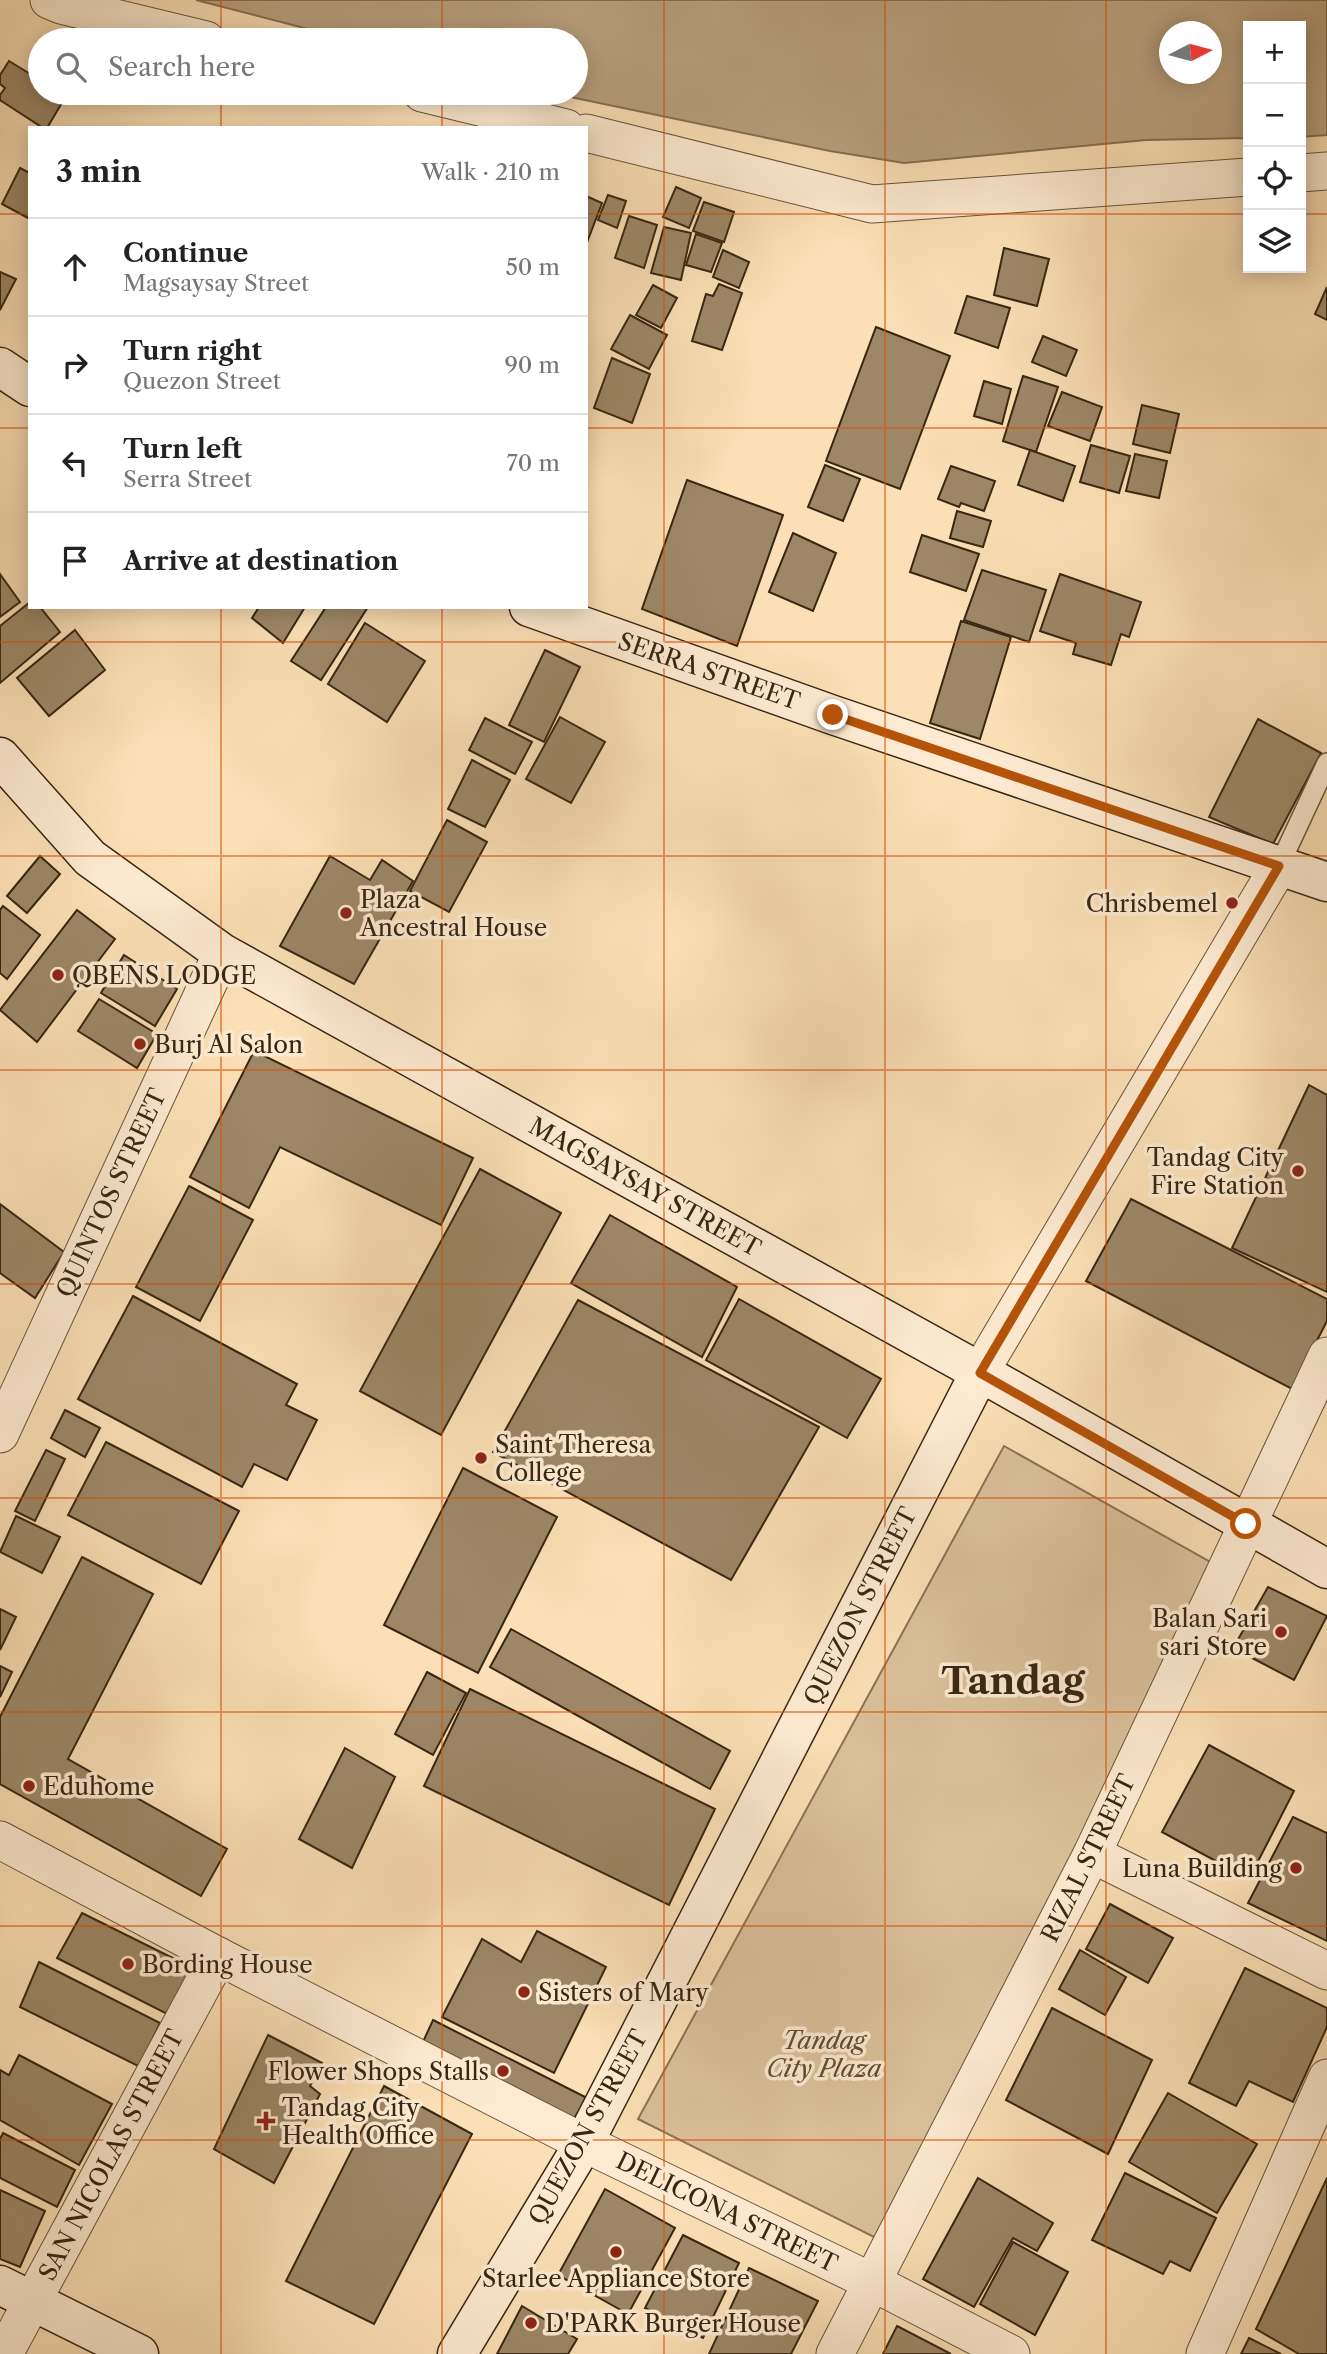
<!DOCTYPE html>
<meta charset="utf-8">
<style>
:root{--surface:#fff;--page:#f2f2f2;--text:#222;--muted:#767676;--line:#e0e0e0}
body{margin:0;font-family:"Libre Caslon Text",serif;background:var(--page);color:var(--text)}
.controls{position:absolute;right:21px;top:21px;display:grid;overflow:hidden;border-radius:0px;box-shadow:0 4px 18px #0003}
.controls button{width:63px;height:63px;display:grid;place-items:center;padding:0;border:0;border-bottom:2px solid var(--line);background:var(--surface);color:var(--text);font:35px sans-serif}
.compass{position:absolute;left:1159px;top:21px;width:63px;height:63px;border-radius:50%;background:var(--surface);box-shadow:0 4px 18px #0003;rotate:84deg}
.stop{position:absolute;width:21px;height:21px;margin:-16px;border:5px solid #b45309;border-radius:50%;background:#fff}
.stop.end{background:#b45309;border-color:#fff;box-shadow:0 2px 7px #0008}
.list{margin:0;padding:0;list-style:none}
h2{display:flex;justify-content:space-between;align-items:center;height:91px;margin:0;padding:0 28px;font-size:30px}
h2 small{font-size:23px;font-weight:400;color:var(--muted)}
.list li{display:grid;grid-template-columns:46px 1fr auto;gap:21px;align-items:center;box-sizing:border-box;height:98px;padding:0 28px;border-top:2px solid var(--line)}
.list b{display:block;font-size:26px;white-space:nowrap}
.list p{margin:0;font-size:23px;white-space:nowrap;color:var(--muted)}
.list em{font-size:23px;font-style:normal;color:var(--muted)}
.icon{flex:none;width:38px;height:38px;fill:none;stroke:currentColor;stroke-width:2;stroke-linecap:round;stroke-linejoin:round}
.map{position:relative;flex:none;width:1327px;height:2354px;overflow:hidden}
.search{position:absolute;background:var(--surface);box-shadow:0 4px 18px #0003;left:28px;top:28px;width:560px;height:77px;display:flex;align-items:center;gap:18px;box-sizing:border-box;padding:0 24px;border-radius:38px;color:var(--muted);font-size:26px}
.panel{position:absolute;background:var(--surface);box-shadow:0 4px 18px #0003;left:28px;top:126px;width:560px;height:483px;border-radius:0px}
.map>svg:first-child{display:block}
</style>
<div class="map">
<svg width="1327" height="2354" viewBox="0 0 1327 2354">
<rect width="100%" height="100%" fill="#fcdfb6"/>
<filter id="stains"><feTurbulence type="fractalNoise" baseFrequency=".00286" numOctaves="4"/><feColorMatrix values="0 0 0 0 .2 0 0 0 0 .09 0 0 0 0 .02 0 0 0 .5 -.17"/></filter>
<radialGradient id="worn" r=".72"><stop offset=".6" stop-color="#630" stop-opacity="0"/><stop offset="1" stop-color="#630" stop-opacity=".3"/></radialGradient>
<!-- green -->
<path fill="#dbc09a" stroke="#897456" stroke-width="2" d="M1004,1446l217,122 -345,670 -238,-119z"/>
<!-- water -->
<path fill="#b9a07e" stroke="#857053" stroke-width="2" fill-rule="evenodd" d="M196,0h1131v135l-26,2v-111h-53v112l-102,2 -242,23 -74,-12 -279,-58h25v-53h-226zM1170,32h42v42h-42z"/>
<!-- building -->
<g fill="#9d8767" stroke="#372712" stroke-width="2">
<path d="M9,61l31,19v13h20l6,3 -19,32h-4l-43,-28v-5l5,-7 -5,-4v-9z"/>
<path d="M20,168l10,5v46l-28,-15z"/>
<path d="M676,187l25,11 -12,30 -26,-11z"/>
<path d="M608,195l18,6 -9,27 -19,-8z"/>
<path d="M586,196l16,7 -16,42z"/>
<path d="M704,202l30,10 -10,30 -31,-11z"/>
<path d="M629,216l28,9 -13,43 -29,-10z"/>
<path d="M664,227l27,6 -10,47 -30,-7z"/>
<path d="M696,234l26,9 -11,29 -25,-7z"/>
<path d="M1004,248l45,11 -12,47 -43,-11z"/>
<path d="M723,250l26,12 -10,26 -26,-11z"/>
<path d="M0,272l16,7 -16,31z"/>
<path d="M719,284l23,9 -20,57 -30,-9 14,-47 7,2z"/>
<path d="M653,285l24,13 -16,30 -25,-13z"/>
<path d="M1327,287v33l-12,-6z"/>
<path d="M967,296l43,12 -12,40 -43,-15z"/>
<path d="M630,315l37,20 -18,34 -38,-20z"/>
<path d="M876,327l74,29 -50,133 -74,-28z"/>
<path d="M1043,336l34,14 -11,26 -34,-14z"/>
<path d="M612,358l38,16 -18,49 -38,-15z"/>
<path d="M1023,376l35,11 -22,65 -33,-11z"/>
<path d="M984,381l27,8 -9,35 -28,-8z"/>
<path d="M1062,392l40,15 -12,34 -42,-15z"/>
<path d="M1142,405l37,9 -9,39 -37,-9z"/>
<path d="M1091,445l39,11 -11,37 -39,-11z"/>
<path d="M1030,450l45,16 -12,35 -45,-16z"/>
<path d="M1135,454l32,7 -8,37 -33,-7z"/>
<path d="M825,465l35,14 -17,42 -35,-14z"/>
<path d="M951,466l44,15 -11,30 -23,-8 -2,4 -21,-8z"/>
<path d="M687,480l96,35 -46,131 -95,-37z"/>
<path d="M957,511l34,10 -8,26 -33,-9z"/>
<path d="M793,533l43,20 -23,58 -44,-19z"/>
<path d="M922,535l57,19 -13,37 -56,-19z"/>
<path d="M982,570l64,20 -17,52 -65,-22z"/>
<path d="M0,574l20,28 -20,15z"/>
<path d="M1060,574l81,28 -12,35 -8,-3 -10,31 -38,-11 3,-11 -36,-12z"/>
<path d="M30,602v5h10l20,25 -60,51v-57z"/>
<path d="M259,607h46l-22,36 -31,-25z"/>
<path d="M326,607h42l-47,73 -30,-19z"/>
<path d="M961,621l50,16 -31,102 -50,-16z"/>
<path d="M365,623l60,38 -38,61 -59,-38z"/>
<path d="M75,630l30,40 -56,46 -32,-38z"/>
<path d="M545,650l35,17 -36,75 -35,-17z"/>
<path d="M560,717l45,25 -34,61 -45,-24z"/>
<path d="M485,718l47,24 -17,32 -46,-24z"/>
<path d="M1258,719l63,34 -48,91 -64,-27z"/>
<path d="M472,760l38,20 -25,47 -37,-18z"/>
<path d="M447,820l40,22 -38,70 -39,-21z"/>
<path d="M40,856l20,18 -33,39 -20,-17z"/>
<path d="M330,856l40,24 12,-20 31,21 -59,103 -74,-38z"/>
<path d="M3,906l37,29 -33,44 -7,-6v-63z"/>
<path d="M77,910l38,29 -78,103 -37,-32z"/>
<path d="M124,955l53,34 -22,37 -54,-33z"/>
<path d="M99,999l58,35 -20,34 -59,-37z"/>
<path d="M254,1051l219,107 -32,67 -161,-78 -31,61 -59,-31z"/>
<path d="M1309,1085l18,10v197l-95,-44z"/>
<path d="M480,1169l81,44 -120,222 -81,-44z"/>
<path d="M189,1186l64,34 -53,101 -64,-34z"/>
<path d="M1131,1199l196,100v22l-35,68 -206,-108z"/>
<path d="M0,1204l64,48 -29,46 -35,-25z"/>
<path d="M610,1215l127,72 -35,70 -131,-74z"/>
<path d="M133,1296l164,88 -11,21 31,15 -30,60 -33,-16 -12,23 -164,-88z"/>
<path d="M739,1299l142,80 -34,59 -141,-78z"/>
<path d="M578,1300l241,127 -88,153 -238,-128z"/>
<path d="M65,1410l35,18 -15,29 -34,-19z"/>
<path d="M106,1442l133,69 -38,73 -133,-69z"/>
<path d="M46,1450l19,9 -30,62 -20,-10z"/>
<path d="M463,1468l94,49 -79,156 -94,-48z"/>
<path d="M16,1516l44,21 -18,36 -42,-21z"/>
<path d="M82,1557l71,37 -85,165 159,90 -26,47 -201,-112v-67z"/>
<path d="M1268,1587l59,29 -33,64 -61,-32z"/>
<path d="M0,1609l16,8 -16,33z"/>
<path d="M511,1629l219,122 -20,38 -220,-122z"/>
<path d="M0,1666l12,6 -12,25z"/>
<path d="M427,1672l39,21 -33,62 -38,-21z"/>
<path d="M470,1689l245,120 -46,96 -245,-119z"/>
<path d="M1209,1745l85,46 -45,88 -87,-47z"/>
<path d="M345,1748l50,29 -43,91 -53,-29z"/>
<path d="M1293,1817l34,16v108l-79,-38z"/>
<path d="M1110,1904l63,34 -25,45 -62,-34z"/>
<path d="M82,1913l117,58 -24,47 -118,-60z"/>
<path d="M537,1931l69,36 -52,106 -112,-56 40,-78 39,23z"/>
<path d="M1080,1950l46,27 -21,38 -46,-26z"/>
<path d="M39,1962l121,61 -20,44 -120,-60z"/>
<path d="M1245,1968l82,40v19l-34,75 -44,-21 -13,25 -47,-23z"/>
<path d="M1052,2008l100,52 -44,94 -102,-54z"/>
<path d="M433,2020l154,78 -15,24 -150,-78z"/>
<path d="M268,2035l54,28 -12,23 10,8 -46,89 -60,-34z"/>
<path d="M19,2055l93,49 -33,61 -79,-45v-50l9,5z"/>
<path d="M384,2086l88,48 -98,190 -88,-43z"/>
<path d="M1168,2093l89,51 -40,69 -88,-51z"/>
<path d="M3,2133l72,37 -18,37 -57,-29v-39z"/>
<path d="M1125,2173l91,45 -26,53 -20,-10 -7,13 -71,-34z"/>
<path d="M978,2178l75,45 -16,28 -24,-13 -39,69 -51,-28z"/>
<path d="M1327,2178v176h-28l-43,-25z"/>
<path d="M605,2189l70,39 -47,86 -70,-39z"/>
<path d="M0,2190l45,21 -25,56 -20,-8z"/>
<path d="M683,2235l56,28 -36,75 -58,-30z"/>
<path d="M1013,2242l55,30 -33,63 -55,-31z"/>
<path d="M749,2268l69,33 -27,53h-82z"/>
<path d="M522,2306l55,33 -9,15h-71z"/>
<path d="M897,2326l54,28h-68z"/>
<path d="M1249,2338l32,16h-40z"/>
</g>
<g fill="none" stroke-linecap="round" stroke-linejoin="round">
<defs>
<path id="lane" d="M1279,866l48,-103"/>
<g id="street">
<path d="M49,0l12,5 145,35"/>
<path d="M422,93l144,35"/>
<path d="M586,133l286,71 376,-27"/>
<path d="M1301,173l26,-2"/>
<path d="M980,1372l299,-506"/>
<path d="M0,1434l222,-481"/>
<path d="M0,1840l218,116 366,187 288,139 139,72"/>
<path d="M1092,1854l235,117"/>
<path d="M4,2354l214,-398"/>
<path d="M835,2354l257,-500 235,-498"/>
<path d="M1205,2354l122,-276"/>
</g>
<g id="secondary">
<path d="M0,367l30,20"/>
<path d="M529,607l304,108 494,167"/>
<path d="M0,757l90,101 132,95 758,419 347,197"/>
<path d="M0,2285l139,69"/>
<path d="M457,2354l127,-211 396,-771"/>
</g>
</defs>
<!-- lane casing -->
<use href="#lane" stroke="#68553b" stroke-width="22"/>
<!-- street casing -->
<use href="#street" stroke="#68553b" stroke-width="39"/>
<!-- secondary casing -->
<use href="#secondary" stroke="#372712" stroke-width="41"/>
<!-- lane -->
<use href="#lane" stroke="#fdead0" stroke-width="19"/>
<!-- street -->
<use href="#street" stroke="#fdead0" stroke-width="37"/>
<!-- secondary -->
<use href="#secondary" stroke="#fdead0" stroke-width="38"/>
</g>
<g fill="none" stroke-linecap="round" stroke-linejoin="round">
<!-- route -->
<path stroke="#b45309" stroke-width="9" d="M833,715l446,151 -299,507 266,151"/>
</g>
<!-- grid -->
<path fill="none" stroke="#d6540d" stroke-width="2" stroke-opacity="0.55" d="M221,0v40M442,0v40M664,0v2354M885,0v2354M1106,0v2354M221,93v35M442,93v35M0,214h30M586,214h662M1301,214h26M0,428h30M586,428h741M221,607v1747M442,607v1747M0,642h1327M0,856h1327M0,1070h1327M0,1284h1327M0,1498h1327M0,1712h1327M0,1926h1327M0,2140h1327"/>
<!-- markers -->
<g fill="#8f2418" stroke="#fdead0" stroke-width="2.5">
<circle cx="1232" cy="903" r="7"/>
<circle cx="346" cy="913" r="7"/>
<circle cx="58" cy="975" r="7"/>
<circle cx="140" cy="1044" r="7"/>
<circle cx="1298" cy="1171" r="7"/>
<circle cx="481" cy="1458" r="7"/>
<circle cx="1281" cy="1632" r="7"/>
<circle cx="29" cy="1786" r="7"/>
<circle cx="1296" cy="1868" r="7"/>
<circle cx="128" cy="1964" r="7"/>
<circle cx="524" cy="1992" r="7"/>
<circle cx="503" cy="2071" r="7"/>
<path d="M262.5 2110.5h7v7h7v7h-7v7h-7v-7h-7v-7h7z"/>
<circle cx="616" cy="2252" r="7"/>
<circle cx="531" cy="2323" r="7"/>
</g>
<g text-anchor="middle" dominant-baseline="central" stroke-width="7" stroke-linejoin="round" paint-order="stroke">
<!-- street labels -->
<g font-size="24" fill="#372712" stroke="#fdead0">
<text transform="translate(709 671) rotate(19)">SERRA STREET</text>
<text transform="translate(645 1187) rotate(29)">MAGSAYSAY STREET</text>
<text transform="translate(111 1193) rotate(-65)">QUINTOS STREET</text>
<text transform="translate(860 1606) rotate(-63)">QUEZON STREET</text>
<text transform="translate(1088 1858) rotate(-64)">RIZAL STREET</text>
<text transform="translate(588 2127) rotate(-61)">QUEZON STREET</text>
<text transform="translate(111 2155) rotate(-62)">SAN NICOLAS STREET</text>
<text transform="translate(727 2212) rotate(26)">DELICONA STREET</text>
</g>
<!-- poi labels -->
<g font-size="24" fill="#372712" stroke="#fdead0" text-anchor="start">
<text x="360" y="899">Plaza<tspan x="360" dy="28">Ancestral House</tspan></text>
<text x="1218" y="903" text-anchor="end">Chrisbemel</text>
<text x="72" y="975">QBENS LODGE</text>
<text x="154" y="1044">Burj Al Salon</text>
<text x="1284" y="1157" text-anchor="end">Tandag City<tspan x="1284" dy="28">Fire Station</tspan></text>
<text x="495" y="1444">Saint Theresa<tspan x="495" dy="28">College</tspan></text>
<text x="1267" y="1618" text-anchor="end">Balan Sari<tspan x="1267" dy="28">sari Store</tspan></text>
<text x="43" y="1786">Eduhome</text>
<text x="1282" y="1868" text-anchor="end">Luna Building</text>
<text x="142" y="1964">Bording House</text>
<text x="538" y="1992">Sisters of Mary</text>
<text x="489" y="2071" text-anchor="end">Flower Shops Stalls</text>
<text x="282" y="2107">Tandag City<tspan x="282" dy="28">Health Office</tspan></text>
<text x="616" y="2278" text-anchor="middle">Starlee Appliance Store</text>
<text x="545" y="2323">D'PARK Burger House</text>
</g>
<!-- park labels -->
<g font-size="24" font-style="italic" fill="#604d34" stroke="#fdead0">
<text x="824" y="2040">Tandag<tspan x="824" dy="28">City Plaza</tspan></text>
</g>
<!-- town labels -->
<g font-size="38" font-weight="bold" fill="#372712" stroke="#fdead0">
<text x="1013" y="1680">Tandag</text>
</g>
</g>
<rect width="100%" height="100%" filter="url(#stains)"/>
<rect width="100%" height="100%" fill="url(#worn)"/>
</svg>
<div class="controls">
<button>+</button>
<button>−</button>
<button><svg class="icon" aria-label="locate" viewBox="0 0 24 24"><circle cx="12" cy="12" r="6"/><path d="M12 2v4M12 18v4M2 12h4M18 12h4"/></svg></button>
<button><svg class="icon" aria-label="layers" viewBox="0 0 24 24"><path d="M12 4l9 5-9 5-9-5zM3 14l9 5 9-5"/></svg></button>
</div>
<svg class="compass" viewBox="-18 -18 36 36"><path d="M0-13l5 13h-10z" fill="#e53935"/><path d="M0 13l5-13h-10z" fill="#767676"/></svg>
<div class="stop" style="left:1246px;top:1524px"></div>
<div class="stop end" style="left:833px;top:715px"></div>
<div class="search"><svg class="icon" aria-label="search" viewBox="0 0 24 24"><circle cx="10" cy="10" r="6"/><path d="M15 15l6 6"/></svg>Search here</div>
<section class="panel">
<h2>3 min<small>Walk · 210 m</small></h2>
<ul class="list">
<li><svg class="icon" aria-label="ahead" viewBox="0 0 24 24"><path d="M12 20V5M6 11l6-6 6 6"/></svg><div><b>Continue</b><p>Magsaysay Street</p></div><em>50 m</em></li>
<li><svg class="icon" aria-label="right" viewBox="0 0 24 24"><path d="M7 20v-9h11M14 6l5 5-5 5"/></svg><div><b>Turn right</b><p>Quezon Street</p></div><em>90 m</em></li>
<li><svg class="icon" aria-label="left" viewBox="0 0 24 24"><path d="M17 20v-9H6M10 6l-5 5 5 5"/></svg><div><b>Turn left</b><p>Serra Street</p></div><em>70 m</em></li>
<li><svg class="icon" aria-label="arrive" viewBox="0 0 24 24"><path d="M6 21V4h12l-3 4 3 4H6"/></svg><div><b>Arrive at destination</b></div></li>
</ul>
</section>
</div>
